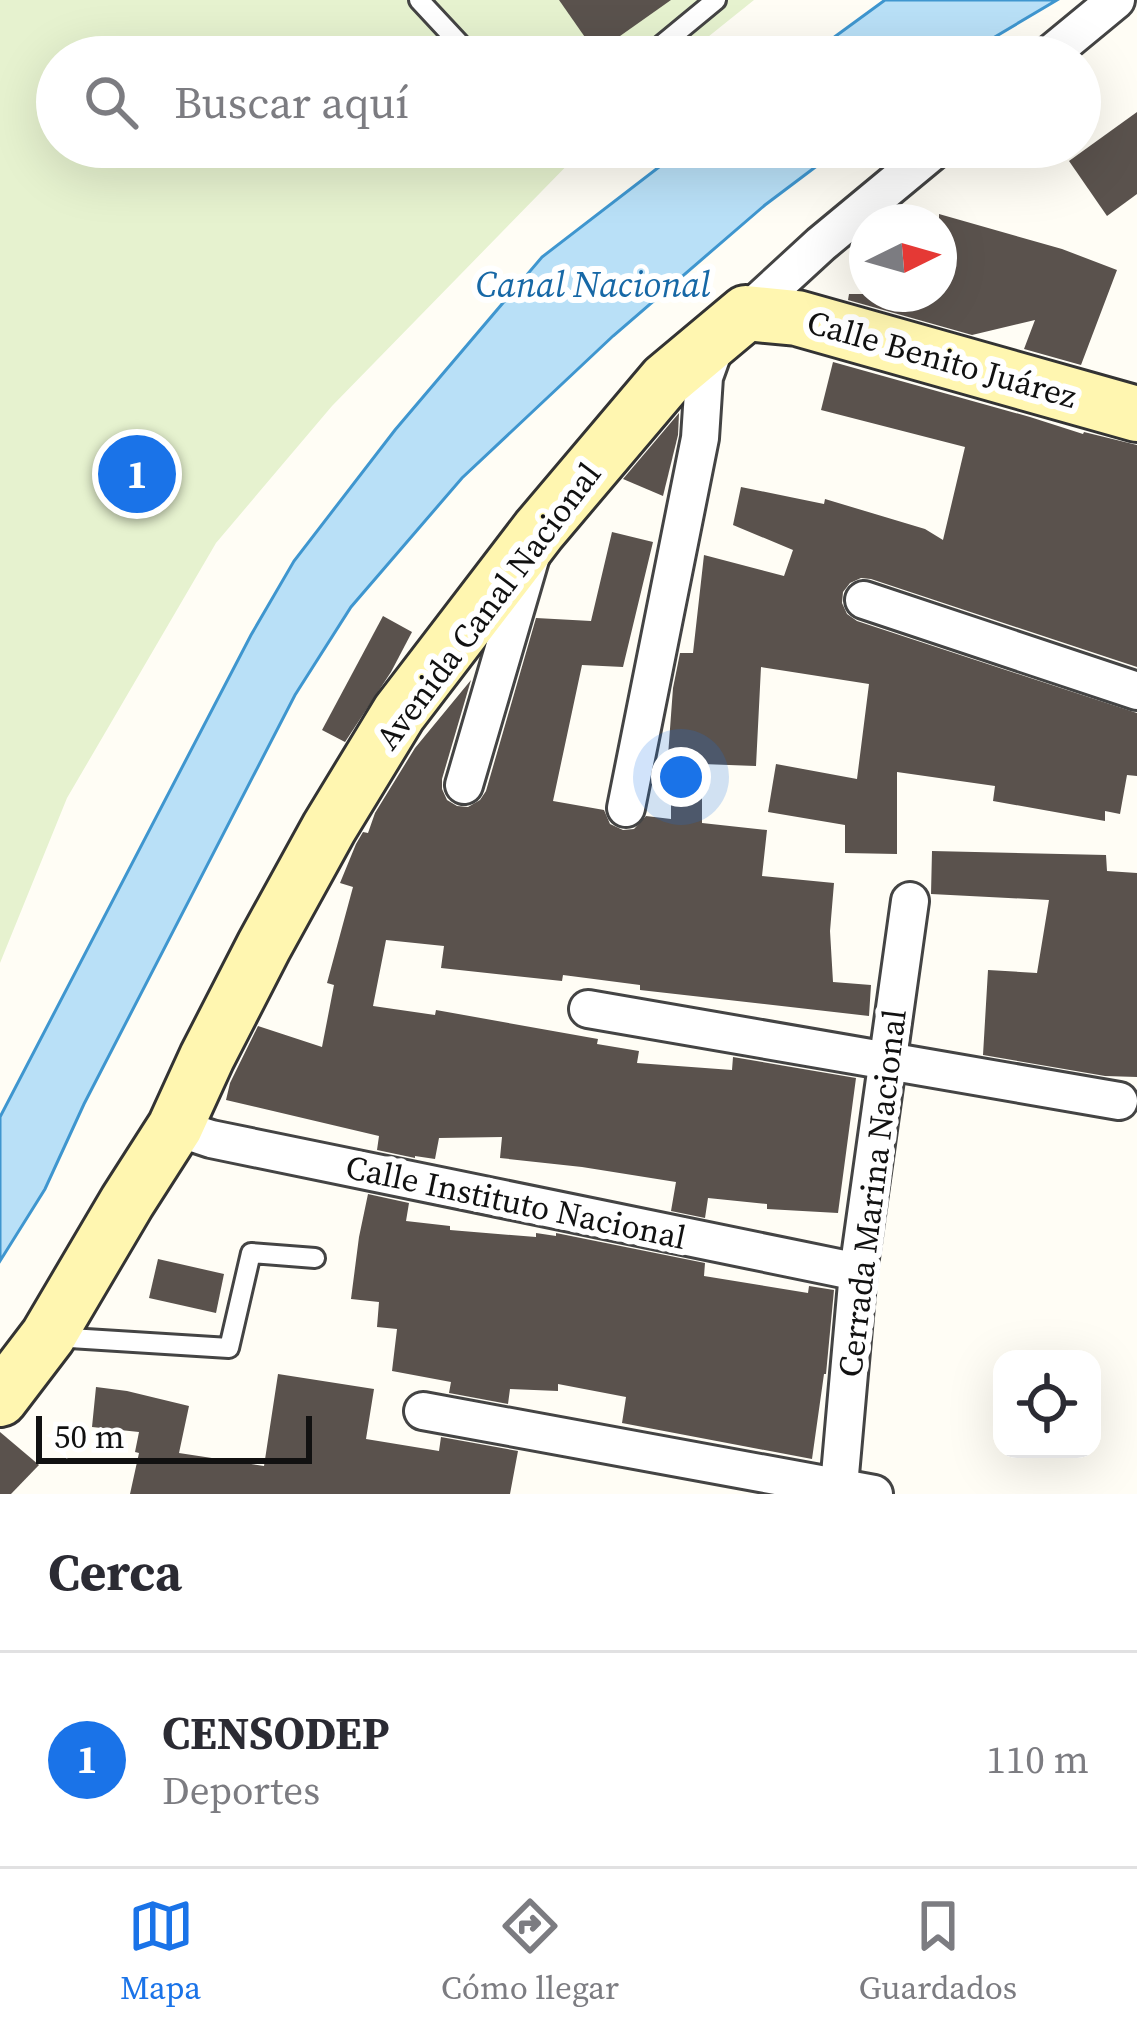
<!DOCTYPE html>
<html lang="es">
<meta charset="utf-8">
<style>
:root{--surface:#fff;--page:#f7f7f7;--text:#2b2b33;--muted:#7c7c81;--line:#e1e1e2;--accent:#1a73e8}
body{margin:0;font-family:"Source Serif 4",serif;background:var(--page);color:var(--text)}
.controls{position:absolute;right:36px;bottom:36px;display:grid;overflow:hidden;border-radius:24px;box-shadow:0 12px 48px #0002}
.controls button{width:108px;height:108px;display:grid;place-items:center;padding:0;border:0;border-bottom:3px solid var(--line);background:var(--surface);color:var(--text);font:60px sans-serif}
.compass{position:absolute;left:849px;top:204px;width:108px;height:108px;border-radius:50%;background:var(--surface);box-shadow:0 12px 48px #0002;rotate:85deg}
.scale{position:absolute;left:36px;bottom:30px;width:276px;box-sizing:border-box;padding-left:12px;border:6px solid #111;border-top:0;font-size:33px;line-height:42px;white-space:nowrap;color:#111;-webkit-text-stroke:9px #fff;paint-order:stroke}
.you{position:absolute;left:681px;top:777px;width:42px;height:42px;margin:-30px;border:9px solid #fff;border-radius:50%;background:#1a73e8;box-shadow:0 0 0 18px #1a73e833}
.badge{display:grid;place-items:center;width:78px;height:78px;border-radius:50%;background:var(--accent);color:#fff;font-size:39px;font-weight:700}
.pin{position:absolute;translate:-50% -50%;border:6px solid #fff;box-shadow:0 3px 12px #0006}
.list{margin:0;padding:0;list-style:none}
h2{display:flex;justify-content:space-between;align-items:center;height:156px;margin:0;padding:0 48px;font-size:51px}
h2 small{font-size:39px;font-weight:400;color:var(--muted)}
.list li{display:grid;grid-template-columns:78px 1fr auto;gap:36px;align-items:center;box-sizing:border-box;height:216px;padding:0 48px;border-top:3px solid var(--line)}
.list b{display:block;font-size:45px;white-space:nowrap}
.list p{margin:0;font-size:39px;white-space:nowrap;color:var(--muted)}
.list em{font-size:39px;font-style:normal;color:var(--muted)}
.icon{flex:none;width:66px;height:66px;fill:none;stroke:currentColor;stroke-width:2;stroke-linecap:round;stroke-linejoin:round}
.map{position:relative;flex:none;width:1137px;height:1494px;overflow:hidden}
.search{position:absolute;background:var(--surface);box-shadow:0 12px 48px #0002;left:36px;right:36px;top:36px;height:132px;display:flex;align-items:center;gap:30px;box-sizing:border-box;padding:0 42px;border-radius:66px;color:var(--muted);font-size:45px}
.sheet{height:372px;background:var(--surface)}
nav{display:flex;justify-content:space-around;align-items:center;box-sizing:border-box;height:168px;border-top:3px solid var(--line);background:var(--surface);font-size:33px;color:var(--muted)}
nav a{display:grid;justify-items:center;gap:6px}
nav .on{color:var(--accent)}
.map>svg:first-child{display:block}
</style>
<div class="map">
<svg width="1137" height="1494" viewBox="0 0 1137 1494">
<rect width="100%" height="100%" fill="#fffdf5"/>
<!-- pitch -->
<path fill="#e6f2cf" d="M0,0h754l-71,57h-626v90h528l-253,259 -116,137 -149,255 -67,165z"/>
<!-- water -->
<g fill="#b9e0f7" stroke="#3f96cf" stroke-width="3">
<path d="M885,0h172l-96,57h-154z"/>
<path d="M685,147h157l-77,58 -152,131 -151,142 -111,129 -56,88 -211,409 -39,85 -45,72v-144l251,-482 43,-74 101,-131 147,-173z"/>
</g>
<!-- building -->
<g fill="#5a524d">
<path d="M559,0h112l-75,53z"/>
<path d="M1137,112v82l-30,22 -38,-55z"/>
<path d="M939,214l123,35 55,21 -36,95 -57,-16 11,-29 -63,15 -124,-35 1,-6h90z"/>
<path d="M833,362l197,55 53,17 1,-2 53,13v222l-266,-88 -10,-1 -11,5 -7,9 -1,11 5,11 10,7 280,92v63l-10,-1 -7,39 -15,-3v10l-112,-20 2,-15 -98,-14v82l-52,-1v-28l-77,-13 8,-48 81,15 12,-95 -108,-17 -5,99 -54,-2v59l65,7 -5,46 72,7 -4,48 3,51 38,3 -2,31 -229,-26v-5l-77,-10 -1,6 -121,-13 3,-22 -58,-6 -13,66 62,9 1,-5 162,29 -1,5 42,7 -2,12 95,7 1,-13 123,21 -18,135 -71,-4v-5l-59,-6 -3,20 -34,-7 5,-29 -94,-15 -82,-9 2,-21 -63,1 -4,21 -20,-3v2l-38,-8 2,-14 -153,-36 4,-17 28,-57 64,21 12,-62 -7,-2 26,-96 -13,-4 16,-39 7,-12 5,1 7,-20 40,-65 56,-68 -29,99v10l5,11 10,6 11,1 12,-7 6,-9 50,-173 55,3 21,-89 41,10 -30,125 -41,-2 -29,136 51,9 6,14 13,6 11,-1 12,-13 25,3v-63h-3l5,-68 7,-35h13l11,-98 80,21 9,-26 -60,-25 8,-38 83,17 1,-5 100,30 18,11 22,-93 -144,-37z"/>
<path d="M679,413l-1,22 -15,61 -40,-17z"/>
<path d="M383,616l29,16 -21,40 -46,70 -23,-12z"/>
<path d="M932,851l174,4 1,16 30,2v204l-32,-1 -122,-21 5,-85 49,3 12,-73 -118,-6z"/>
<path d="M368,1194l41,9 -3,18 44,5v4l86,7v-4l20,3v-3l149,30 -1,13 104,17 1,-7 25,4 -8,84h-2l-12,85 -190,-36 4,-26 -68,-13v7l-48,-2 -2,15 -59,-11 2,-11 -59,-11 5,-42 -20,-2 2,-25 -28,-3 8,-62z"/>
<path d="M158,1259l66,15 -8,39 -67,-15z"/>
<path d="M278,1374l96,15 -8,50 73,12 2,-14 77,14 -8,43h-380l9,-41 -4,-1 4,-20 -47,-5 4,-40 31,4 62,15 -10,47 85,13z"/>
<path d="M0,1432l39,33 -28,29h-11z"/>
</g>
<g fill="none" stroke-linecap="round" stroke-linejoin="round">
<defs>
<g id="lane">
<path d="M419,0l53,57"/>
<path d="M647,57l69,-57"/>
<path d="M54,1337l175,11 22,-95 64,5"/>
</g>
<g id="street">
<path d="M1047,57l69,-57"/>
<path d="M746,313l75,-69 117,-97"/>
<path d="M864,600l273,91"/>
<path d="M464,785l67,-229"/>
<path d="M626,808l74,-370 4,-61 13,-36"/>
<path d="M588,1009l531,92"/>
<path d="M175,1127l36,12 647,133"/>
<path d="M423,1411l451,83"/>
<path d="M839,1486l19,-214 52,-371"/>
</g>
<path id="secondary" d="M0,1399l48,-63 79,-134 48,-75 32,-70 57,-111 65,-118 70,-115 140,-183 127,-150 80,-67 51,5 340,96"/>
</defs>
<!-- lane casing -->
<use href="#lane" stroke="#444" stroke-width="24"/>
<!-- street casing -->
<use href="#street" stroke="#444" stroke-width="42"/>
<!-- secondary casing -->
<use href="#secondary" stroke="#333" stroke-width="60"/>
<!-- lane -->
<use href="#lane" stroke="#fff" stroke-width="18"/>
<!-- street -->
<use href="#street" stroke="#fff" stroke-width="36"/>
<!-- secondary -->
<use href="#secondary" stroke="#fff6b0" stroke-width="54"/>
</g>
<g text-anchor="middle" dominant-baseline="central" stroke-width="12" stroke-linejoin="round" paint-order="stroke">
<!-- street labels -->
<g font-size="33" fill="#111" stroke="#fff">
<text transform="translate(942 359) rotate(16)">Calle Benito Juárez</text>
<text transform="translate(488 606) rotate(-53)">Avenida Canal Nacional</text>
<text transform="translate(872 1193) rotate(-83)">Cerrada Marina Nacional</text>
<text transform="translate(516 1202) rotate(12)">Calle Instituto Nacional</text>
</g>
<!-- water labels -->
<g font-size="36" font-style="italic" fill="#1768a6" stroke="#fff">
<text x="593" y="284">Canal Nacional</text>
</g>
</g>
</svg>
<div class="controls">
<button><svg class="icon" aria-label="locate" viewBox="0 0 24 24"><circle cx="12" cy="12" r="6"/><path d="M12 2v4M12 18v4M2 12h4M18 12h4"/></svg></button>
</div>
<svg class="compass" viewBox="-18 -18 36 36"><path d="M0-13l5 13h-10z" fill="#e53935"/><path d="M0 13l5-13h-10z" fill="#7c7c81"/></svg>
<div class="scale">50 m</div>
<div class="you"></div>
<div class="pin badge" style="left:137px;top:474px">1</div>
<div class="search"><svg class="icon" aria-label="search" viewBox="0 0 24 24"><circle cx="10" cy="10" r="6"/><path d="M15 15l6 6"/></svg>Buscar aquí</div>
</div>
<section class="sheet">
<h2>Cerca<small></small></h2>
<ul class="list">
<li><span class="badge">1</span><div><b>CENSODEP</b><p>Deportes</p></div><em>110 m</em></li>
</ul>
</section>
<nav>
<a class="on"><svg class="icon" aria-label="map" viewBox="0 0 24 24"><path d="M3 6l6-2 6 2 6-2v14l-6 2-6-2-6 2zM9 4v14M15 6v14"/></svg>Mapa</a>
<a><svg class="icon" aria-label="directions" viewBox="0 0 24 24"><path d="M12 3l9 9-9 9-9-9zM9 14v-3h6M13 9l2 2-2 2"/></svg>Cómo llegar</a>
<a><svg class="icon" aria-label="saved" viewBox="0 0 24 24"><path d="M7 4h10v16l-5-4-5 4z"/></svg>Guardados</a>
</nav>
